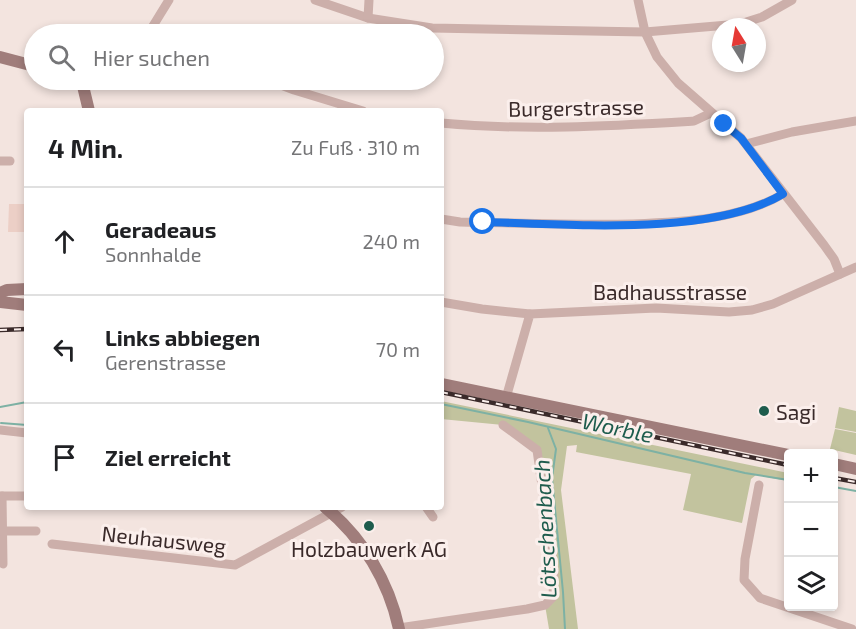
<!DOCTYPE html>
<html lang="de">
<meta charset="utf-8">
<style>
:root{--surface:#fff;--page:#f6f6f6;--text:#202124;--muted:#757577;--line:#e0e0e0}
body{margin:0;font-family:"Exo 2",sans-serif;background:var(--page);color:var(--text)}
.controls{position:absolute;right:18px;bottom:18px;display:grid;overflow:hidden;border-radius:6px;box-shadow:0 3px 9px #0003}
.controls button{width:54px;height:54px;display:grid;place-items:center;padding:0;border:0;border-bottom:2px solid var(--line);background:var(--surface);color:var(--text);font:30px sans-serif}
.compass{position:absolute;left:712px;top:18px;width:54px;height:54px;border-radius:50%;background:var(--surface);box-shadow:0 3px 9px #0003;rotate:349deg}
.stop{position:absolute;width:18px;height:18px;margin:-14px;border:4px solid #1a73e8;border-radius:50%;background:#fff}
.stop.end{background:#1a73e8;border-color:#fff;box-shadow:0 2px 6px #0008}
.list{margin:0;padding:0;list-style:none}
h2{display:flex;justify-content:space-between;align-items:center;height:78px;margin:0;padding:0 24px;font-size:26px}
h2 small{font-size:20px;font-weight:400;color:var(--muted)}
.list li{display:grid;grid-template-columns:39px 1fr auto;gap:18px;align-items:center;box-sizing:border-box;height:108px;padding:0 24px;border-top:2px solid var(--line)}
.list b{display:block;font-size:22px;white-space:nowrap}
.list p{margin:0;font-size:20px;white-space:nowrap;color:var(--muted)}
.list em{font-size:20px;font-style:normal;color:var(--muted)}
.icon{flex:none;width:33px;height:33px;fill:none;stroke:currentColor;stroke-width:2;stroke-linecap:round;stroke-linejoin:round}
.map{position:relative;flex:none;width:856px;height:629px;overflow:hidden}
.search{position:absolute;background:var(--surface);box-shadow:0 3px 9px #0003;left:24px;top:24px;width:420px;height:66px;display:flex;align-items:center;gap:15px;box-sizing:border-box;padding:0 21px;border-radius:33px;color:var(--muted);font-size:22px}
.panel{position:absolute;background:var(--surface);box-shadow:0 3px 9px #0003;left:24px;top:108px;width:420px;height:402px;border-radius:6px}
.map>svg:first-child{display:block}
</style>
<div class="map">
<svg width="856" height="629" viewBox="0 0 856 629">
<rect width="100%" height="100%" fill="#f3e4df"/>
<!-- green -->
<g fill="#c2c39e">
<path d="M441,401l347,72v8l-32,-6 -5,4 -9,44 -59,-13 8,-36 -115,-22 1,-7 -10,1 -6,44 17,139h-29l-4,-24 8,-8 -16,-147 -34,-25 -62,-6z"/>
<path d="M839,407l17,4v21l-21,-4z"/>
<path d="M835,429l21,4v22l-26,-6z"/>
</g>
<!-- plaza -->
<path fill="#eccfc6" d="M9,204h18v28h-19z"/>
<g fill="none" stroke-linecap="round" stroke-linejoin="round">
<!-- stream -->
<g stroke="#7db1a4" stroke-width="2">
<path d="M441,404l87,18 217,51 43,7"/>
<path d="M0,407l27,-5"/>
<path d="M1,423l26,2"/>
<path d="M548,428l8,21 -4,29 11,114 2,37"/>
<path d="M834,487l22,4"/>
</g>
<!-- street -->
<g stroke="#ccafaa" stroke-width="9">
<path d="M315,0l53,18 64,10 213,4 95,-8 22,-7 30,-17"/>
<path d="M638,0l7,32 12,25 21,26 63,55 83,107 10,14 6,15"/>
<path d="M368,18l1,-18"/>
<path d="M153,27l16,7"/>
<path d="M148,34l21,-34"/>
<path d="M268,80l26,10 69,21"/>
<path d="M441,123c85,8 168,3 253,-2l17,-8"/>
<path d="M746,144l46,-12 64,-11"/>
<path d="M0,161h10"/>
<path d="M441,219l19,3c57,1 114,3 171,2 51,-2 108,-4 152,-30"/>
<path d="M441,302l41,7 48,5"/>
<path d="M506,398l24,-84 126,-6 73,4 23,-2 21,-6 83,-37"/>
<path d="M0,430l27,3"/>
<path d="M759,485l-14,74 -1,21 16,18 92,31"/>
<path d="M0,496h2l1,68"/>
<path d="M2,496h25"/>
<path d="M426,507l7,10"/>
<path d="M2,531h34"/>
<path d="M52,544l183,21 107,-58"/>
<path d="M399,628l128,-19 18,-4 8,-8 1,-27 -17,-120 -34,-25"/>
</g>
<!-- secondary -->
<g stroke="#a07d7b" stroke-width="12">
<path d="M0,57l34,9"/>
<path d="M78,80l5,6 6,25"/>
<path d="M0,293l7,-3 20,-1"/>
<path d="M0,302l27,3"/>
<path d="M441,384l347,71"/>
<path d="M834,464l22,5"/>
<path d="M325,507c38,31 64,75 74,122"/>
</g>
<defs>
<g id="rail">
<path d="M0,330l27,-1"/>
<path d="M441,392l347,73"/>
<path d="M834,478l22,4"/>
</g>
</defs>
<!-- rail casing -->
<use href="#rail" stroke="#3a2a2a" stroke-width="4.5"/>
<!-- rail -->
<use href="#rail" stroke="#fbefec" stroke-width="2" stroke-dasharray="7" stroke-linecap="butt"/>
</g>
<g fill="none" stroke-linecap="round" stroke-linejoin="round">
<!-- route -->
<path stroke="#1a73e8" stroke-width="8" d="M483,222c84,2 228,15 300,-28l-42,-56 -17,-14"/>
</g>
<!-- markers -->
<g fill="#1e5c4d" stroke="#fbefec" stroke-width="2">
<circle cx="764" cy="411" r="6"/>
<circle cx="369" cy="526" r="6"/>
</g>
<g text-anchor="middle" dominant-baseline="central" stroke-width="6" stroke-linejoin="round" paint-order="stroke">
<!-- street labels -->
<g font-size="21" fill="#3a2a2a" stroke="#fbefec">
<text transform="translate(576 107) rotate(-1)">Burgerstrasse</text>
<text x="670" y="291">Badhausstrasse</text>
<text transform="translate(164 539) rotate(6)">Neuhausweg</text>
</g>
<!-- poi labels -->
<g font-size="21" fill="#3a2a2a" stroke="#fbefec" text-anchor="start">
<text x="776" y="411">Sagi</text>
<text x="369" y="548" text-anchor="middle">Holzbauwerk AG</text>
</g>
<!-- water labels -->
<g font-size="22" font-style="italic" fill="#1e5c4d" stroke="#fbefec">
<text transform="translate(618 427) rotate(12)">Worble</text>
<text transform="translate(544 529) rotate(-93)">Lötschenbach</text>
</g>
</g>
</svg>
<div class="controls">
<button>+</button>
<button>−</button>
<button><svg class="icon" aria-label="layers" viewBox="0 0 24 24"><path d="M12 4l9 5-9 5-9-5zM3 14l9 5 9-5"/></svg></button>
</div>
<svg class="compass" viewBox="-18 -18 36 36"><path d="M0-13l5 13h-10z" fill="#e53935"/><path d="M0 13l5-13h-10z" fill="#757577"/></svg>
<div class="stop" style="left:483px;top:222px"></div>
<div class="stop end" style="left:724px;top:124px"></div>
<div class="search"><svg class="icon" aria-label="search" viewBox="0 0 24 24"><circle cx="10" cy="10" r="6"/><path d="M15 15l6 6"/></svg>Hier suchen</div>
<section class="panel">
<h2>4 Min.<small>Zu Fuß · 310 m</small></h2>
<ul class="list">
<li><svg class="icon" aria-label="ahead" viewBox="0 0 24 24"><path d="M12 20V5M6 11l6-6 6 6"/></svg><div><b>Geradeaus</b><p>Sonnhalde</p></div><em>240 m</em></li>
<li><svg class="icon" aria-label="left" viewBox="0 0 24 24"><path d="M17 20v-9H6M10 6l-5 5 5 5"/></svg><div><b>Links abbiegen</b><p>Gerenstrasse</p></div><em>70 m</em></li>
<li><svg class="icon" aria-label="arrive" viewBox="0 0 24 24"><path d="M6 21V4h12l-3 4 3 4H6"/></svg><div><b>Ziel erreicht</b></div></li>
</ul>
</section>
</div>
